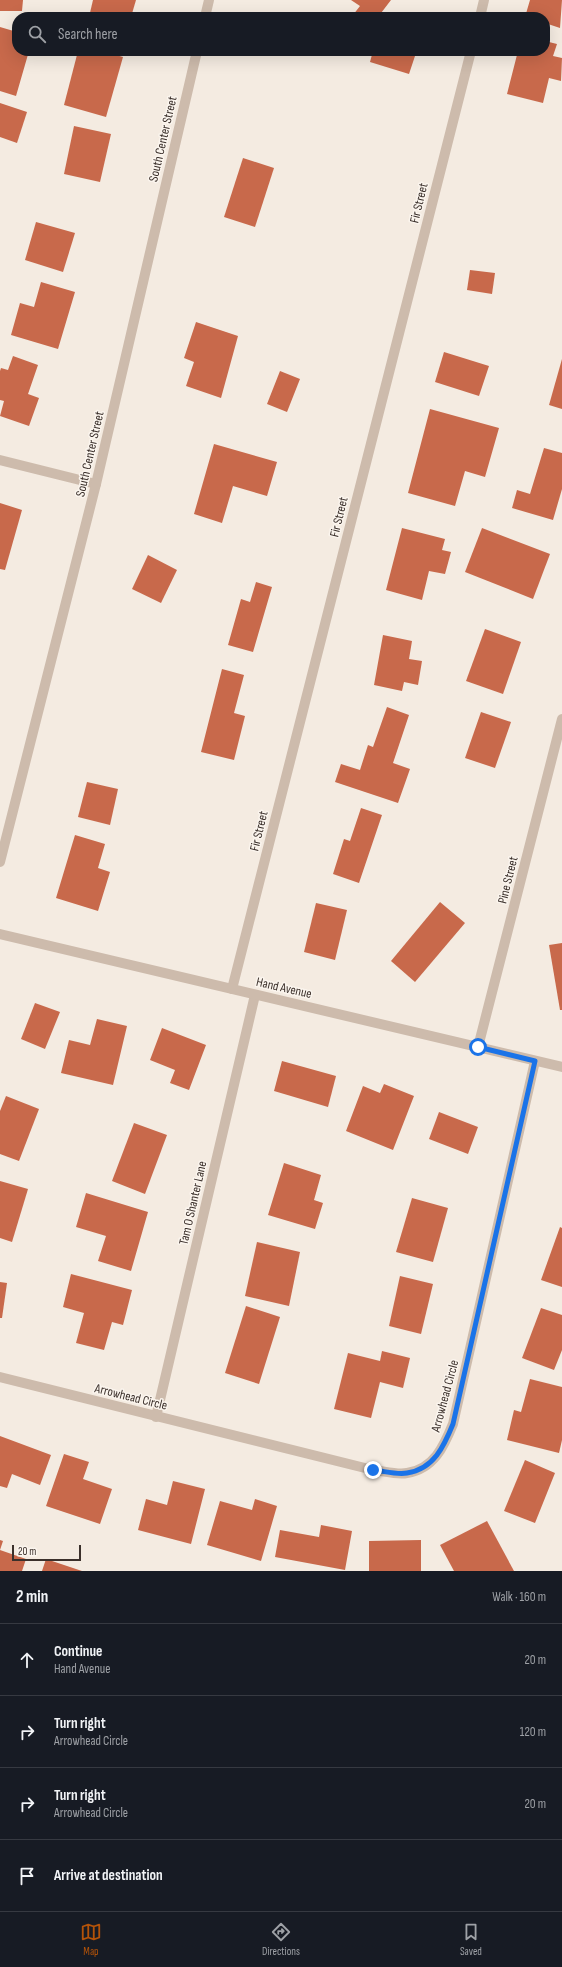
<!DOCTYPE html>
<meta charset="utf-8">
<style>
:root{--surface:#171b24;--page:#242831;--text:#f1f3f6;--muted:#9ea1a6;--line:#363941;--accent:#b45309}
body{margin:0;font-family:"Sofia Sans Condensed",sans-serif;background:var(--page);color:var(--text)}
.scale{position:absolute;left:12px;bottom:10px;width:69px;box-sizing:border-box;padding-left:4px;border:2px solid #3b302b;border-top:0;font-size:11px;line-height:14px;white-space:nowrap;color:#3b302b;-webkit-text-stroke:3px #fbf5ee;paint-order:stroke}
.stop{position:absolute;width:12px;height:12px;margin:-9px;border:3px solid #1a73e8;border-radius:50%;background:#fff}
.stop.end{background:#1a73e8;border-color:#fff;box-shadow:0 1px 4px #0008}
.list{margin:0;padding:0;list-style:none}
h2{display:flex;justify-content:space-between;align-items:center;height:52px;margin:0;padding:0 16px;font-size:17px}
h2 small{font-size:13px;font-weight:400;color:var(--muted)}
.list li{display:grid;grid-template-columns:26px 1fr auto;gap:12px;align-items:center;box-sizing:border-box;height:72px;padding:0 16px;border-top:1px solid var(--line)}
.list b{display:block;font-size:15px;white-space:nowrap}
.list p{margin:0;font-size:13px;white-space:nowrap;color:var(--muted)}
.list em{font-size:13px;font-style:normal;color:var(--muted)}
.icon{flex:none;width:22px;height:22px;fill:none;stroke:currentColor;stroke-width:2;stroke-linecap:round;stroke-linejoin:round}
.map{position:relative;flex:none;width:562px;height:1571px;overflow:hidden}
.search{position:absolute;background:var(--surface);box-shadow:0 4px 16px #0002;left:12px;right:12px;top:12px;height:44px;display:flex;align-items:center;gap:10px;box-sizing:border-box;padding:0 14px;border-radius:16px;color:var(--muted);font-size:15px}
.sheet{height:340px;background:var(--surface)}
nav{display:flex;justify-content:space-around;align-items:center;box-sizing:border-box;height:56px;border-top:1px solid var(--line);background:var(--surface);font-size:11px;color:var(--muted)}
nav a{display:grid;justify-items:center;gap:2px}
nav .on{color:var(--accent)}
.map>svg:first-child{display:block}
</style>
<div class="map">
<svg width="562" height="1571" viewBox="0 0 562 1571">
<rect width="100%" height="100%" fill="#f4ebe1"/>
<!-- building -->
<g fill="#c8694b">
<path d="M0,0h23l-1,11h-22z"/>
<path d="M93,0h43l-5,17h-42z"/>
<path d="M351,0h40l-13,17h-22l-3,-2 7,-9z"/>
<path d="M530,0h32l-2,28 -15,-5v-6h-20z"/>
<path d="M0,27l17,5v19h12l-13,45 -16,-5z"/>
<path d="M545,41l12,3 -4,12 9,2 -1,23 -12,-3 -6,25 -36,-9 11,-43h27z"/>
<path d="M78,51h24l21,6 -17,60 -42,-12z"/>
<path d="M373,51h36l7,2 -7,21 -39,-12z"/>
<path d="M0,103l27,9 -10,31 -17,-6z"/>
<path d="M74,126l37,8 -11,48 -36,-8z"/>
<path d="M243,158l31,10 -19,59 -31,-10z"/>
<path d="M36,222l39,11 -12,39 -38,-12z"/>
<path d="M470,270l25,3 -3,21 -25,-4z"/>
<path d="M41,282l34,10 -17,57 -47,-14 9,-32 14,4z"/>
<path d="M196,322l42,14 -17,62 -35,-12 8,-24 -10,-4z"/>
<path d="M444,352l45,14 -10,30 -44,-14z"/>
<path d="M13,356l25,9 -10,29 11,4 -10,28 -29,-10 4,-15 -4,-1v-29l1,-3 7,2z"/>
<path d="M562,359v50l-13,-4z"/>
<path d="M280,371l20,8 -13,33 -20,-8z"/>
<path d="M430,409l69,19 -14,49 -20,-6 -10,35 -47,-13z"/>
<path d="M214,444l63,18 -10,34 -34,-10 -11,37 -28,-9z"/>
<path d="M544,448l18,5v36l-9,31 -41,-12 5,-18 13,4z"/>
<path d="M0,503l22,7 -17,60 -5,-1z"/>
<path d="M402,528l43,11 -3,11 9,2 -6,22 -16,-3 -7,29 -36,-10z"/>
<path d="M482,528l68,26 -17,45 -68,-27z"/>
<path d="M148,555l29,15 -16,33 -29,-14z"/>
<path d="M256,582l16,5 -19,65 -25,-7 13,-46 9,3z"/>
<path d="M485,629l36,13 -18,52 -37,-13z"/>
<path d="M383,635l29,6 -3,18 13,2 -4,24 -14,-3 -2,9 -28,-6z"/>
<path d="M222,669l22,6 -10,38 11,3 -11,44 -33,-8z"/>
<path d="M387,707l22,8 -16,48 17,6 -12,34 -63,-21 6,-18 19,6 8,-25 5,2z"/>
<path d="M481,712l30,10 -16,46 -30,-10z"/>
<path d="M87,782l31,7 -8,36 -32,-8z"/>
<path d="M361,808l21,7 -23,68 -26,-9 11,-35 6,2z"/>
<path d="M75,835l30,9 -7,24 12,4 -12,39 -42,-13z"/>
<path d="M440,902l25,21 -50,59 -24,-21z"/>
<path d="M316,903l31,7 -12,50 -31,-8z"/>
<path d="M562,943v67h-2l-11,-65z"/>
<path d="M35,1003l25,9 -15,37 -24,-10z"/>
<path d="M97,1019l30,7 -14,59 -52,-12 8,-33 21,5z"/>
<path d="M162,1028l44,17 -17,45 -19,-7 5,-13 -25,-10z"/>
<path d="M282,1061l54,15 -8,31 -54,-16z"/>
<path d="M384,1084l30,12 -21,54 -47,-19 17,-45 17,7z"/>
<path d="M6,1096l33,13 -20,52 -19,-7v-43z"/>
<path d="M439,1112l39,15 -10,27 -39,-15z"/>
<path d="M134,1123l33,12 -22,59 -33,-13z"/>
<path d="M284,1163l37,12 -7,25 9,3 -8,26 -47,-14z"/>
<path d="M0,1181l28,8 -16,53 -12,-4z"/>
<path d="M86,1193l62,19 -17,59 -33,-10 8,-25 -30,-9z"/>
<path d="M412,1198l36,10 -15,54 -37,-10z"/>
<path d="M560,1227l2,1v59l-21,-7z"/>
<path d="M257,1242l43,10 -11,54 -44,-10z"/>
<path d="M71,1274l61,16 -9,35 -11,-3 -8,28 -28,-7 8,-30 -21,-6z"/>
<path d="M400,1276l33,8 -12,50 -32,-8z"/>
<path d="M0,1282l7,1 -5,35h-2z"/>
<path d="M246,1306l34,11 -21,67 -34,-11z"/>
<path d="M541,1308l21,7v35l-8,20 -32,-12z"/>
<path d="M382,1351l28,7 -7,30 -23,-6 -9,36 -37,-9 14,-56 32,8z"/>
<path d="M530,1379l32,8v53l-3,13 -52,-13 7,-30 7,2z"/>
<path d="M0,1436l51,19 -11,30 -28,-11 -5,14 -7,-2z"/>
<path d="M64,1454l25,8 -6,17 29,10 -12,35 -54,-18z"/>
<path d="M525,1460l30,13 -20,50 -31,-12z"/>
<path d="M173,1481l32,8 -14,55 -53,-14 8,-31 21,6z"/>
<path d="M255,1499l22,7 -16,55 -54,-16 13,-44 32,9z"/>
<path d="M487,1521l27,50h-60l-14,-26z"/>
<path d="M321,1525l31,6 -7,39 -70,-13 5,-27 39,7z"/>
<path d="M0,1540l3,1 -3,9 26,9 -4,12h-22z"/>
<path d="M421,1540v31h-52v-30z"/>
<path d="M46,1559l36,12h-40z"/>
</g>
<g fill="none" stroke-linecap="round" stroke-linejoin="round">
<!-- minor -->
<g stroke="#cdbbac" stroke-width="10">
<path d="M205,17l4,-17"/>
<path d="M480,17l4,-17"/>
<path d="M0,460l96,24"/>
<path d="M0,862l96,-378 101,-433"/>
<path d="M232,989l239,-938"/>
<path d="M478,1047l84,-328"/>
<path d="M0,1377l373,93c11,1 24,5 34,3 27,-4 37,-27 46,-49l82,-363"/>
<path d="M156,1417l99,-422"/>
</g>
<!-- tertiary -->
<path stroke="#cdbbac" stroke-width="10" d="M0,934l562,133"/>
</g>
<g fill="none" stroke-linecap="round" stroke-linejoin="round">
<!-- route -->
<path stroke="#1a73e8" stroke-width="5" d="M373,1470c11,1 24,5 34,3 27,-4 37,-27 46,-49l82,-363 -57,-14"/>
</g>
<g text-anchor="middle" dominant-baseline="central" stroke-width="3" stroke-linejoin="round" paint-order="stroke">
<!-- street labels -->
<g font-size="13" fill="#3b302b" stroke="#fbf5ee">
<text transform="translate(163 139) rotate(-77)">South Center Street</text>
<text transform="translate(419 203) rotate(-76)">Fir Street</text>
<text transform="translate(90 454) rotate(-77)">South Center Street</text>
<text transform="translate(339 517) rotate(-76)">Fir Street</text>
<text transform="translate(259 831) rotate(-76)">Fir Street</text>
<text transform="translate(508 880) rotate(-76)">Pine Street</text>
<text transform="translate(284 988) rotate(13)">Hand Avenue</text>
<text transform="translate(193 1203) rotate(-77)">Tam O Shanter Lane</text>
<text transform="translate(445 1396) rotate(-75)">Arrowhead Circle</text>
<text transform="translate(131 1397) rotate(14)">Arrowhead Circle</text>
</g>
</g>
</svg>
<div class="scale">20 m</div>
<div class="stop" style="left:478px;top:1047px"></div>
<div class="stop end" style="left:373px;top:1470px"></div>
<div class="search"><svg class="icon" aria-label="search" viewBox="0 0 24 24"><circle cx="10" cy="10" r="6"/><path d="M15 15l6 6"/></svg>Search here</div>
</div>
<section class="sheet">
<h2>2 min<small>Walk · 160 m</small></h2>
<ul class="list">
<li><svg class="icon" aria-label="ahead" viewBox="0 0 24 24"><path d="M12 20V5M6 11l6-6 6 6"/></svg><div><b>Continue</b><p>Hand Avenue</p></div><em>20 m</em></li>
<li><svg class="icon" aria-label="right" viewBox="0 0 24 24"><path d="M7 20v-9h11M14 6l5 5-5 5"/></svg><div><b>Turn right</b><p>Arrowhead Circle</p></div><em>120 m</em></li>
<li><svg class="icon" aria-label="right" viewBox="0 0 24 24"><path d="M7 20v-9h11M14 6l5 5-5 5"/></svg><div><b>Turn right</b><p>Arrowhead Circle</p></div><em>20 m</em></li>
<li><svg class="icon" aria-label="arrive" viewBox="0 0 24 24"><path d="M6 21V4h12l-3 4 3 4H6"/></svg><div><b>Arrive at destination</b></div></li>
</ul>
</section>
<nav>
<a class="on"><svg class="icon" aria-label="map" viewBox="0 0 24 24"><path d="M3 6l6-2 6 2 6-2v14l-6 2-6-2-6 2zM9 4v14M15 6v14"/></svg>Map</a>
<a><svg class="icon" aria-label="directions" viewBox="0 0 24 24"><path d="M12 3l9 9-9 9-9-9zM9 14v-3h6M13 9l2 2-2 2"/></svg>Directions</a>
<a><svg class="icon" aria-label="saved" viewBox="0 0 24 24"><path d="M7 4h10v16l-5-4-5 4z"/></svg>Saved</a>
</nav>
